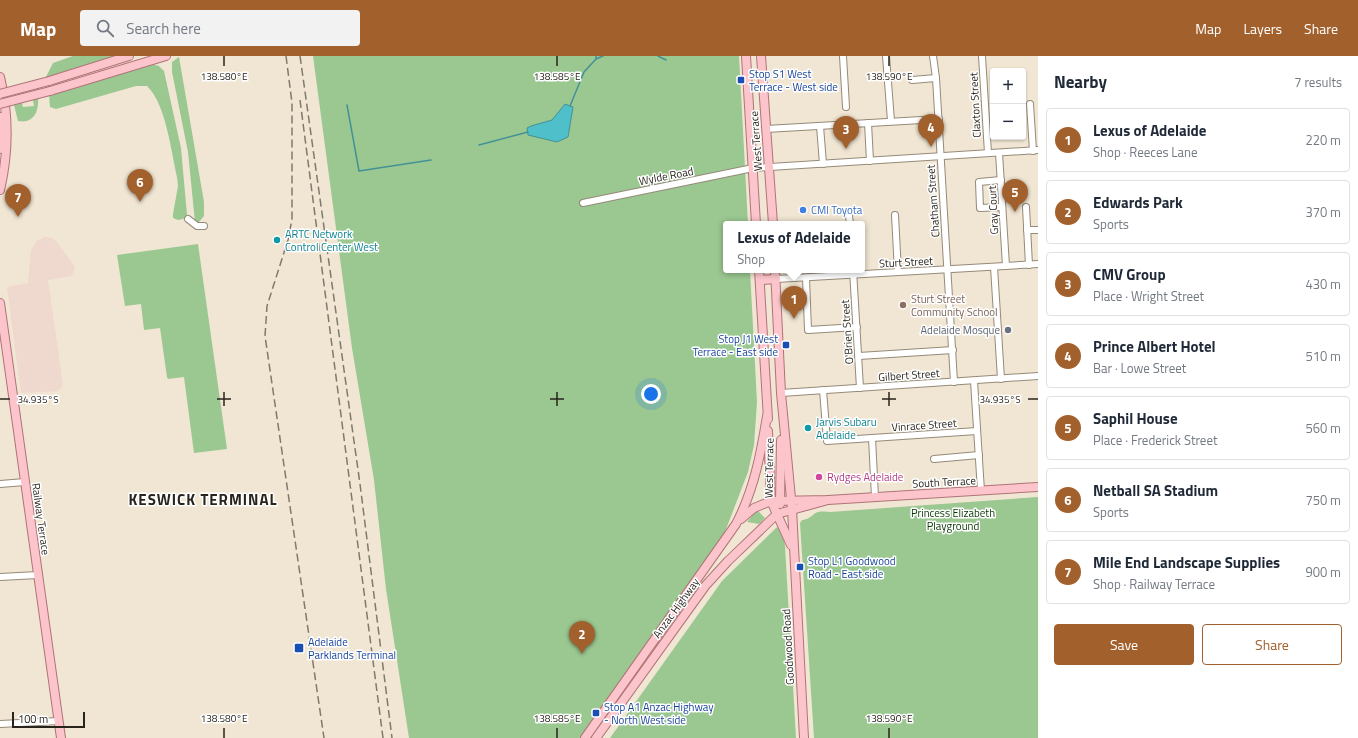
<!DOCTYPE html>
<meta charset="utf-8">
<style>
:root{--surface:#fff;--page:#f2f2f3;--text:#1f2937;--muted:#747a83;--line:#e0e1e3;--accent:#a2602c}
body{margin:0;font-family:"Titillium Web",sans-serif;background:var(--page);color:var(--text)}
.controls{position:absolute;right:12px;top:12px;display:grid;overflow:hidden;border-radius:4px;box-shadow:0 1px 3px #0004}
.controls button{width:36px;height:36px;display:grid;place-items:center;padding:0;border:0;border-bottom:1px solid var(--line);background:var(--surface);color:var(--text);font:20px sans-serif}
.scale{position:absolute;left:12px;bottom:10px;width:73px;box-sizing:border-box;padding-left:4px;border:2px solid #28241d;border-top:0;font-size:11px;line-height:14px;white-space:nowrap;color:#28241d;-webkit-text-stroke:3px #fff;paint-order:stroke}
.you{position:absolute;left:651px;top:338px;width:14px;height:14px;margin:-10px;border:3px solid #fff;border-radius:50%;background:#1a73e8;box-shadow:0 0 0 6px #1a73e833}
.badge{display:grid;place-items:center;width:26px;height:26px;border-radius:50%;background:var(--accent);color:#fff;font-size:13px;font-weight:700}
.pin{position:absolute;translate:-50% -33px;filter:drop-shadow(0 1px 2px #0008)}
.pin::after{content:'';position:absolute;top:21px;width:14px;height:12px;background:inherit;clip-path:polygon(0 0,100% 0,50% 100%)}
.popup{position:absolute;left:723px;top:165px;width:142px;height:52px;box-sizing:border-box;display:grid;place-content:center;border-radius:4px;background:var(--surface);filter:drop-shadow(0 1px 3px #0005);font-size:13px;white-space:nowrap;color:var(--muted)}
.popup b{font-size:15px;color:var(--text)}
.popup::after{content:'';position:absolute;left:50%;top:100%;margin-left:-8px;border:8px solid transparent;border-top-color:var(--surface)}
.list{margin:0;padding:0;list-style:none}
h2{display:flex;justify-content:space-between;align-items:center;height:52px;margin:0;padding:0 16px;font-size:17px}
h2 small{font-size:13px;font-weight:400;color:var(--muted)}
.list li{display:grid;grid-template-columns:26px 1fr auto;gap:12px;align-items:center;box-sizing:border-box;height:64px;margin:0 8px 8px;padding:0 8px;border:1px solid var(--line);border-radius:4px}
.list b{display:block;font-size:15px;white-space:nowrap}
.list p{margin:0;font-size:13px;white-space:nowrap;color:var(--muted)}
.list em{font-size:13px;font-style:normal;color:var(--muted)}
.actions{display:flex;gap:8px;padding:12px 16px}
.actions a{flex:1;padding:9px 0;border:1px solid var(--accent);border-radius:4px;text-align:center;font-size:14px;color:var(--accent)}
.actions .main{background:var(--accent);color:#fff}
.icon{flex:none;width:22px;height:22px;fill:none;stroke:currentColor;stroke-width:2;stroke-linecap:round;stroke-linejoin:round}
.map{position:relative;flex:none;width:1038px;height:682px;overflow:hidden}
header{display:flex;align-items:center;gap:24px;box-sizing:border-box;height:56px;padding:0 20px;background:var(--accent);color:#fff}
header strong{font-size:19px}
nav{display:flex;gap:22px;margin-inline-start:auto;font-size:14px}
.search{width:280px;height:36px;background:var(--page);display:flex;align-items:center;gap:10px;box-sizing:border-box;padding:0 14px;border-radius:4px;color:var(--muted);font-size:15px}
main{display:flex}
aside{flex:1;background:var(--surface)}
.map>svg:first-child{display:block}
</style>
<header>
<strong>Map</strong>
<div class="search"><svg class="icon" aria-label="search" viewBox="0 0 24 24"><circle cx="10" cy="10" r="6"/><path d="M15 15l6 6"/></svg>Search here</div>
<nav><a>Map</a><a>Layers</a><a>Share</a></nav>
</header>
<main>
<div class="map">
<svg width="1038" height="682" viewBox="0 0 1038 682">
<rect width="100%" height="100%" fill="#f1e6d3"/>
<!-- industrial -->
<path fill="#efd8cd" d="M45,181l7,1 4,3 19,26 -3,9 -24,4 15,105 -5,6 -37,2 -14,-106 21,-4 3,-33 6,-9z"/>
<!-- green -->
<g fill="#9bc891">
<path d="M73,0h45l-73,23 8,-16z"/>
<path d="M313,0h426l9,168h-22v46h24l7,132 -3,43 -6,27 -25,65 -141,201h-173l-23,-149 -12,-109 -22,-132z"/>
<path d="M179,1l25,145v14l-6,7 -3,-1 -7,-70 -16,-80v-10z"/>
<path d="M152,8l7,2 5,5 17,77 6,67 -4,4 -5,1 -5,-2v-4l5,-28 -1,-9c-6,-26 -11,-73 -30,-91h-11l-80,23 -6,-2 -1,-12z"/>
<path d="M38,42c1,13 -4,26 -20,23l-4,-16 8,-2 1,4 11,-1 -1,-6z"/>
<path d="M198,188l29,205 -33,4 -10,-76 -16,2 -1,-2 -7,-49 -16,2 -3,-26 -16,2 -8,-51z"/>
<path d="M1038,441v241h-224l-14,-215 2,-3c14,-2 8,-11 28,-8z"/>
<path d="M757,454l8,8 -6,6 -12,-2z"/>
<path d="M777,471l6,8 2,11 11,192h-186l112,-157z"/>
</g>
<!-- water -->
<path fill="#4fc0ca" stroke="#439196" d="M565,48l8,3 -5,30 -11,5 -29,-7 -1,-7 4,-2 21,-6z"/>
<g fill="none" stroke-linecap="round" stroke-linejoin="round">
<!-- stream -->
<g stroke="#439196" stroke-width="1.5">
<path d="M658,0l8,4"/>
<path d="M596,3l7,-3"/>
<path d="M347,49l12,66 72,-11"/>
<path d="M570,50l14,-34 12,-13v-3"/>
<path d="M479,89l49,-13"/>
</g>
<defs>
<g id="minor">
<path d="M843,0l3,51"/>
<path d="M886,0l5,65"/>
<path d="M933,0l3,22 18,304"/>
<path d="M982,0l6,97"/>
<path d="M912,24l24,-2"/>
<path d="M1030,48l3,47"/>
<path d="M868,67l2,38"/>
<path d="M820,70l3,38"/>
<path d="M766,73l173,-10"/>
<path d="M999,97l7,113"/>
<path d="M1001,124l-22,2 1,26 22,-1"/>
<path d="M583,147l170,-35 285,-18"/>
<path d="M1026,151l3,58"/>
<path d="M895,159l3,57"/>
<path d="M849,160l1,8"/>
<path d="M188,163l9,7h7"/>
<path d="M1027,174h11"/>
<path d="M994,211l7,112"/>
<path d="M853,214l7,118"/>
<path d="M806,222l2,52 49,-3"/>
<path d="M776,223l262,-15"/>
<path d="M859,300l94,-6"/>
<path d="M974,325l7,110"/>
<path d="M823,334l4,51 150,-10"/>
<path d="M781,337l257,-17"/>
<path d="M872,382l3,59"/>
<path d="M934,403l45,-4"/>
<path d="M0,428l25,-2"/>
<path d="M0,521l38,-2"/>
<path d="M0,668l59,-3"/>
</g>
<g id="major">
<path d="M746,0l10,168"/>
<path d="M761,0l12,168"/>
<path d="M0,21c9,38 9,75 0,113"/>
<path d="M49,25l80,-25"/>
<path d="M50,35l116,-35"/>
<path d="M0,93l1,-32"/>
<path d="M759,214l9,149"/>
<path d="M775,214l6,123 11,116 12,229"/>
<path d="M760,224l16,-1"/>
<path d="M0,247l61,435"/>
<path d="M768,375l3,70 20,44"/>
<path d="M780,448l1,-64"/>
<path d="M741,463l13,-11 17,-7 57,-1 210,-13"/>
<path d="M585,682l151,-214c18,-34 25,-71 31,-108"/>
<path d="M596,682l110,-153 22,-24 49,-47 51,-14"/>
</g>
</defs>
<!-- minor casing -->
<use href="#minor" stroke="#958a78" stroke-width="8"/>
<!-- major casing -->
<use href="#major" stroke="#b07377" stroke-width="10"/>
<!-- minor -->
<use href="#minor" stroke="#fff" stroke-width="6"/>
<!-- major -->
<use href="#major" stroke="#fbc5cb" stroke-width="8"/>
<!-- rail -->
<g stroke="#80796d" stroke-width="1.5" stroke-dasharray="8 4" stroke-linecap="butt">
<path d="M286,0l6,47v116l-4,21 -21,66 -2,30 59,402"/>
<path d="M300,0l60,428 32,254"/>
<path d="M300,44l83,638"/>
</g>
<defs>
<g id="major-bridge">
<path d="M0,38l49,-13"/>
<path d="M0,48l50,-13"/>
</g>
</defs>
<!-- major-bridge casing -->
<use href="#major-bridge" stroke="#b07377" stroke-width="10" stroke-linecap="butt"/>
<!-- major-bridge -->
<use href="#major-bridge" stroke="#fbc5cb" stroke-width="8"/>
</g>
<!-- ticks -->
<path fill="none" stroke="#28241d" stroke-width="1.5" d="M224,0v10M557,0v10M889,0v10M224,336v14M557,336v14M889,336v14M0,343h10M217,343h14M550,343h14M882,343h14M1028,343h10M224,672v10M557,672v10M889,672v10"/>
<!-- markers -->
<g fill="#1a4fb4" stroke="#fff" stroke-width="1.5">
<rect x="737" y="20" width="8" height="8" rx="2"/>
<rect x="782" y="285" width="8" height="8" rx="2"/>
<rect x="796" y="507" width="8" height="8" rx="2"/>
<rect x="294" y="587" width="10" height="10" rx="2"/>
<rect x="592" y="653" width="8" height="8" rx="2"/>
</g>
<circle fill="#3f7fe0" stroke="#fff" stroke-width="1.5" cx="803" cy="154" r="4"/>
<g fill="#0f9aa8" stroke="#fff" stroke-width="1.5">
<circle cx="277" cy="184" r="4"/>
<circle cx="808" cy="372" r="4"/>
</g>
<circle fill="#8d6e63" stroke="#fff" stroke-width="1.5" cx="903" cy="249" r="4"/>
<circle fill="#6b7280" stroke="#fff" stroke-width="1.5" cx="1008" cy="274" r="4"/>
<circle fill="#d1479c" stroke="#fff" stroke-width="1.5" cx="819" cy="421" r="4"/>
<g text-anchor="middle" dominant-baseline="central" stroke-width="3" stroke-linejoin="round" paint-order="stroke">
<!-- transit labels -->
<g font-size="11" fill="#164399" stroke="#fff" text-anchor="start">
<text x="749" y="18">Stop S1 West<tspan x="749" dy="13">Terrace - West side</tspan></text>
<text x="778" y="283" text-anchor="end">Stop J1 West<tspan x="778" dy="13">Terrace - East side</tspan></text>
<text x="808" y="505">Stop L1 Goodwood<tspan x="808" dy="13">Road - East side</tspan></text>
<text x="308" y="586">Adelaide<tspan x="308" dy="13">Parklands Terminal</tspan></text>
<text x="604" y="651">Stop A1 Anzac Highway<tspan x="604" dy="13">- North West side</tspan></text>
</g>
<!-- street labels -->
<g font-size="11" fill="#28241d" stroke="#fff">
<text transform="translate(975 49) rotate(-93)">Claxton Street</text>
<text transform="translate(756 85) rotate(-94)">West Terrace</text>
<text transform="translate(666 120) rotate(-11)">Wylde Road</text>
<text transform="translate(933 145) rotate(-94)">Chatham Street</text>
<text transform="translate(993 154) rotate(-93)">Gray Court</text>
<text transform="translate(906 206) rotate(-3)">Sturt Street</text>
<text transform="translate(847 276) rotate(-94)">O'Brien Street</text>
<text transform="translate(909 319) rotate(-4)">Gilbert Street</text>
<text transform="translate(924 369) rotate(-4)">Vinrace Street</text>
<text transform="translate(769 412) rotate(-89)">West Terrace</text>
<text transform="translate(944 426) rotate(-3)">South Terrace</text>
<text transform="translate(41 463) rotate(82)">Railway Terrace</text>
<text transform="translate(676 552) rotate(-54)">Anzac Highway</text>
<text transform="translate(788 591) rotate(-93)">Goodwood Road</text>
</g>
<!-- shop labels -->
<g font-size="11" fill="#366cbe" stroke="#fff" text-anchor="start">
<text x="811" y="154">CMI Toyota</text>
</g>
<!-- culture labels -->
<g font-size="11" fill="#0d838f" stroke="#fff" text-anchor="start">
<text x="285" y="178">ARTC Network<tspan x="285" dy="13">Control Center West</tspan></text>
<text x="816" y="366">Jarvis Subaru<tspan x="816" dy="13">Adelaide</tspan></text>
</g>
<!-- education labels -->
<g font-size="11" fill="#785e54" stroke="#fff" text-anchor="start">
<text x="911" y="243">Sturt Street<tspan x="911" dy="13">Community School</tspan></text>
</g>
<!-- worship labels -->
<g font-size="11" fill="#5b616d" stroke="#fff" text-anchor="end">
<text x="1000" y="274">Adelaide Mosque</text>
</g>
<!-- hotel labels -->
<g font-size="11" fill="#b23c85" stroke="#fff" text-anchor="start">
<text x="827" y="421">Rydges Adelaide</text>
</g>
<!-- park labels -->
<g font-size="11" fill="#073500" stroke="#fff">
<text x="953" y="457">Princess Elizabeth<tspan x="953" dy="13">Playground</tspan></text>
</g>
<!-- district labels -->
<g font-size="15" font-weight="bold" letter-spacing="1" fill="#28241d" stroke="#fff">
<text x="203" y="443">KESWICK TERMINAL</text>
</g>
</g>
<g font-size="10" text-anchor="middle" fill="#28241d" stroke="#fff" stroke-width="3" stroke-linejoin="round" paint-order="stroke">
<text x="224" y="24">138.580°E</text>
<text x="557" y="24">138.585°E</text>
<text x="889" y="24">138.590°E</text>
<text x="38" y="347">34.935°S</text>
<text x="1000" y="347">34.935°S</text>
<text x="224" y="666">138.580°E</text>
<text x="557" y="666">138.585°E</text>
<text x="889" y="666">138.590°E</text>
</g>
</svg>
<div class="controls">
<button>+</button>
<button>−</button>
</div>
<div class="scale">100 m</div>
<div class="you"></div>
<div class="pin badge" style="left:794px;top:263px">1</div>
<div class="popup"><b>Lexus of Adelaide</b>Shop</div>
<div class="pin badge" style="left:582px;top:598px">2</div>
<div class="pin badge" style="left:846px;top:93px">3</div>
<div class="pin badge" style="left:931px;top:91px">4</div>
<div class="pin badge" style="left:1015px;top:156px">5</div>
<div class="pin badge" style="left:140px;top:146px">6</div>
<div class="pin badge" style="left:18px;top:161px">7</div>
</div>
<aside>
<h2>Nearby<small>7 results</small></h2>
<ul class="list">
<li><span class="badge">1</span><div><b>Lexus of Adelaide</b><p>Shop · Reeces Lane</p></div><em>220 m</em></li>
<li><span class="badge">2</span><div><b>Edwards Park</b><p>Sports</p></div><em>370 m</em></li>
<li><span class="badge">3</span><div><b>CMV Group</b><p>Place · Wright Street</p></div><em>430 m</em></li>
<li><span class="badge">4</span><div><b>Prince Albert Hotel</b><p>Bar · Lowe Street</p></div><em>510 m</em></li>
<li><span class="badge">5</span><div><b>Saphil House</b><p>Place · Frederick Street</p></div><em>560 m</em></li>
<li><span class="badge">6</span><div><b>Netball SA Stadium</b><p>Sports</p></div><em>750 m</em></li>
<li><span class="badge">7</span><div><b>Mile End Landscape Supplies</b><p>Shop · Railway Terrace</p></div><em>900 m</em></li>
</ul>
<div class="actions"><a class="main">Save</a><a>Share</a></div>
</aside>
</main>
